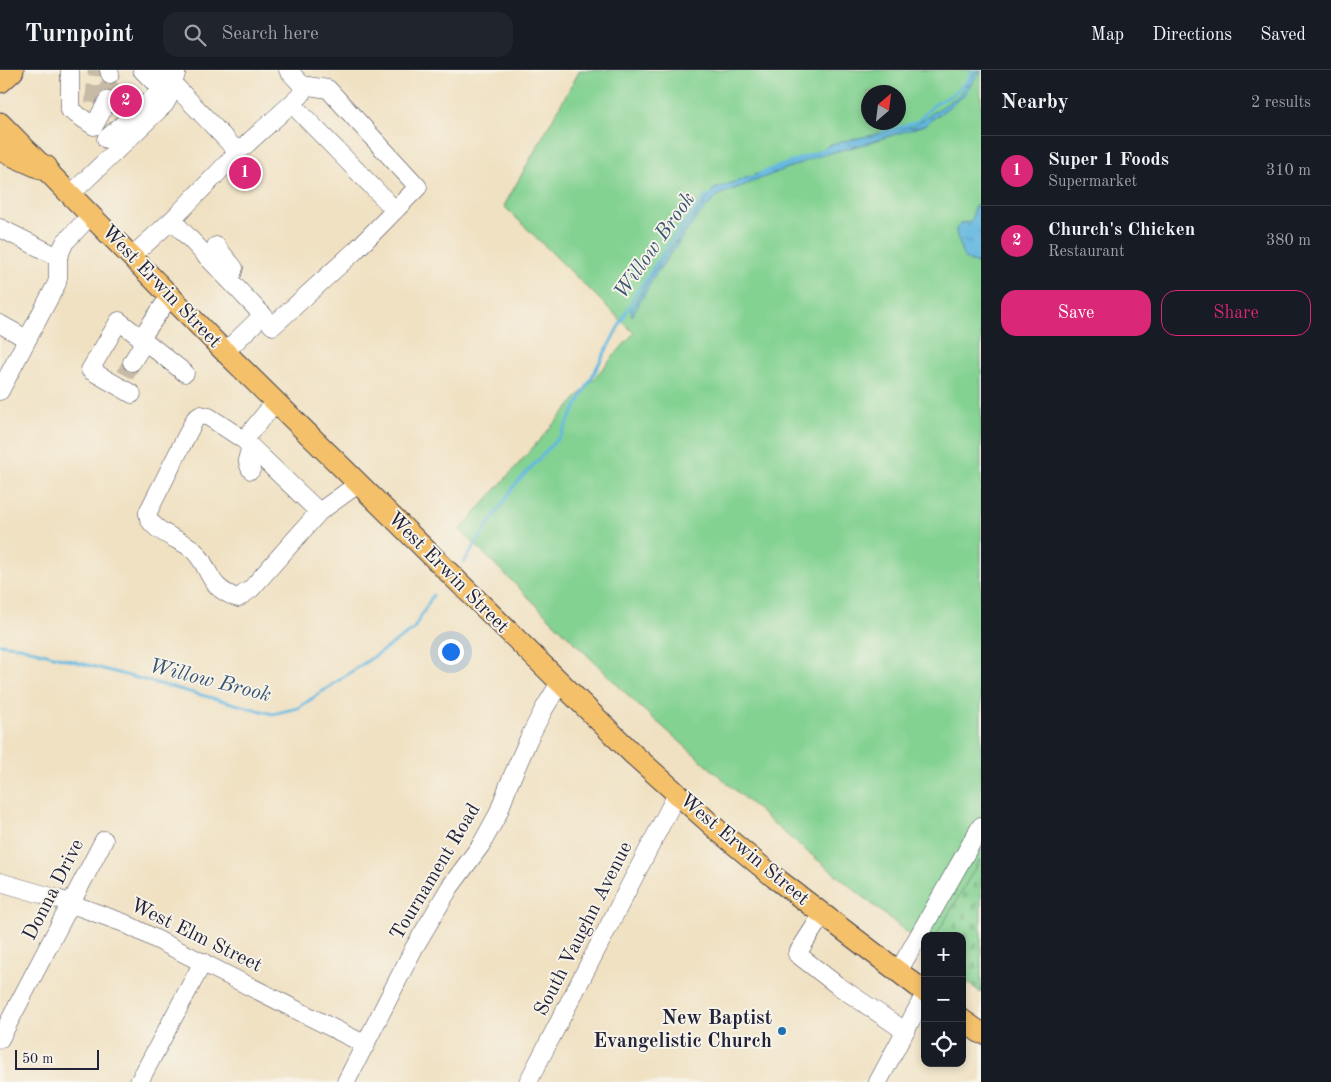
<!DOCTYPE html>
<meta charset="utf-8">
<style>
:root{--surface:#171b24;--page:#20242c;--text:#f1f3f6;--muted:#9ea1a6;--line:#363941;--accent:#db2777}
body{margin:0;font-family:"Old Standard TT",serif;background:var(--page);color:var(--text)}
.controls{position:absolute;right:15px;bottom:15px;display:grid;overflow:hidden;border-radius:10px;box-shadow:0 2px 8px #0003}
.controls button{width:45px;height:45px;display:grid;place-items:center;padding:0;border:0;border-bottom:1px solid var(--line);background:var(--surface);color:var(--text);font:25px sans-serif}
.compass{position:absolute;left:861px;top:15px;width:45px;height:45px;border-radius:50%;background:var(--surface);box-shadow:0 2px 8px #0003;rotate:28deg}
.scale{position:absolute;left:15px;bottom:12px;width:84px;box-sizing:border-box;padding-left:5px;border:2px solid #22223b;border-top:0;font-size:14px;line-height:18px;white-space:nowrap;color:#22223b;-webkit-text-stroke:4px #f7f3e8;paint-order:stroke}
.you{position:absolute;left:450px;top:581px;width:18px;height:18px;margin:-12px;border:4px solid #fff;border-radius:50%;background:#1a73e8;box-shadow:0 0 0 8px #1a73e833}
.badge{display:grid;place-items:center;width:32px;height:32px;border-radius:50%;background:var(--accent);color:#fff;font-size:16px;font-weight:700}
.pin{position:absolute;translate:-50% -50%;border:2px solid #fff;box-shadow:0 1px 5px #0006}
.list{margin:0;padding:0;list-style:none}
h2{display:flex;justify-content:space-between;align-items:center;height:65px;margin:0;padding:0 20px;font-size:21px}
h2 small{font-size:16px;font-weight:400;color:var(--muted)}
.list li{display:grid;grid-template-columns:32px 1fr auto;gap:15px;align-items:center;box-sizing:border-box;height:70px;padding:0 20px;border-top:1px solid var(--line)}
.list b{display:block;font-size:19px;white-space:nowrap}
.list p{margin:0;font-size:16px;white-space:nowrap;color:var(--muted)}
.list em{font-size:16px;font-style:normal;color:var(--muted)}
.actions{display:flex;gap:10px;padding:15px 20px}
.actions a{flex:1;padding:11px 0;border:1px solid var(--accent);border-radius:15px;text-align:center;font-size:18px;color:var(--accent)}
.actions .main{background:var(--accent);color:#fff}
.icon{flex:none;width:28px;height:28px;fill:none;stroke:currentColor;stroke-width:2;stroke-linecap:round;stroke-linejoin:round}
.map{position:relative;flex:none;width:981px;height:1012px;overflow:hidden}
header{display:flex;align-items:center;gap:30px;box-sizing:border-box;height:70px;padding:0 25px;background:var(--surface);border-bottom:1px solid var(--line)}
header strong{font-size:24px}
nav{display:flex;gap:28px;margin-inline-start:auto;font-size:18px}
.search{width:350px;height:45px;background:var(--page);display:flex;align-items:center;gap:12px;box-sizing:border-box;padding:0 18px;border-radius:15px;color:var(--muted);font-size:19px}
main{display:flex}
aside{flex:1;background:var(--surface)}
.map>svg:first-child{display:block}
</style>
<header>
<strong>Turnpoint</strong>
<div class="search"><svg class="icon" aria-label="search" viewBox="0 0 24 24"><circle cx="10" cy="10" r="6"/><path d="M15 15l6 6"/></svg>Search here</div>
<nav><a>Map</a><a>Directions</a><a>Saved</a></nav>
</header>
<main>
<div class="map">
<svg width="981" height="1012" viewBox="0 0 981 1012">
<defs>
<pattern id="cemetery-stones" width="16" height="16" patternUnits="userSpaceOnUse" patternTransform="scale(1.25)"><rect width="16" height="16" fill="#83d292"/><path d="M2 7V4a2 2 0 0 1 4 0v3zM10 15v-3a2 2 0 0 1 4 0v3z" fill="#71b47f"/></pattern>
<pattern id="water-ripples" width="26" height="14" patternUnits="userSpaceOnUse" patternTransform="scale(1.25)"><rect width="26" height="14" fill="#64b8e0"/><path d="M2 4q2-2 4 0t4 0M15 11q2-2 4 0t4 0" fill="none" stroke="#5295b7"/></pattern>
</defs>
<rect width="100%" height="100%" fill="#f7f3e8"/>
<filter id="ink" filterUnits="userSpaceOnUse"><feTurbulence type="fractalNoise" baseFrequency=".02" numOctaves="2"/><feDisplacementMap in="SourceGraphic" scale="10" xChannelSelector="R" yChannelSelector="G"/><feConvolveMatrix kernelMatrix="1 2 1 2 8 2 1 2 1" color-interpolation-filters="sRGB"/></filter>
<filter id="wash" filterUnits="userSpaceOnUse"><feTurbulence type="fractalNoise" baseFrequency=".0096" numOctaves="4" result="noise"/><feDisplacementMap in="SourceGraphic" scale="20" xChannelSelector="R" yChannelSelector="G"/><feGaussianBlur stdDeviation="1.12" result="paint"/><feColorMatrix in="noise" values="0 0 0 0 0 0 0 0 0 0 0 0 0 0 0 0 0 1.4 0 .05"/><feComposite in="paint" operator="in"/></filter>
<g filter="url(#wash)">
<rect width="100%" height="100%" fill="#f0e1c2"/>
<!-- grass -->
<path fill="#83d292" stroke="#527a66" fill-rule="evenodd" d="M580,0h401v788l-45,78h-11v11l-143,-116 -143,-125 -179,-176 174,-197 -130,-127zM868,22h30v30h-30z"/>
<!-- cemetery -->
<path fill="url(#cemetery-stones)" stroke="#527a66" d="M981,788v135l-19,-15v-42h-26z"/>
<!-- water -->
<g fill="url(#water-ripples)" stroke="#436d8e">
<path d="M977,0l4,1 -19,26 -37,28 -64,20 -42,11 -100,39 -21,21 -43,59 -23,41 -1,-6 19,-34 26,-36 38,-51 102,-35 15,-10 82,-18 44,-29z"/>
<path d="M981,133v61c-19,-3 -18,-6 -22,-23 -2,-4 -3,-7 -3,-12l5,-6 8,-1 4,-4c0,-8 0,-12 8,-15z"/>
</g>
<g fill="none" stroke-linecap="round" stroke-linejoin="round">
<!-- stream -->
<g stroke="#64b8e0" stroke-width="3">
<path d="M882,63l35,-11 18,-18 17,-9 16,-15 5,-10"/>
<path d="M759,104l67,-25"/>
<path d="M464,492l50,-76 47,-51 76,-143 36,-54 32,-41 7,-3"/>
<path d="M0,574l16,2 257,68 25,-6 115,-78 20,-35"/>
</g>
</g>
</g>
<g filter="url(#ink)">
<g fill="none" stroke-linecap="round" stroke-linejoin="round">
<!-- minor-tunnel -->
<g stroke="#c7bba7" stroke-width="18" stroke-dasharray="18 9" stroke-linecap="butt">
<path d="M108,30l2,-26"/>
<path d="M94,33l3,-33"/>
<path d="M125,305l7,-13"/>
</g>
<defs>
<g id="minor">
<path d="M70,0v40l24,16 14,-26"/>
<path d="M109,0l1,4"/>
<path d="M160,0l78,82"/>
<path d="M292,34l103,106"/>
<path d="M106,69l50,-44 4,-7 -18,-18"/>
<path d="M71,124l94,-90 5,-9 7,-25"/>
<path d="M172,150l101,106 83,-76 62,-63 -90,-98 -26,-4"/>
<path d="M0,158l58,29 7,-15 26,-27"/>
<path d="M216,176l18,22 -3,10"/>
<path d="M131,187l41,-37 66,-68 63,-57 1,-10 -14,-15"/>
<path d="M170,226l-29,42 44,35"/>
<path d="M0,254l27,15"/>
<path d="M225,282l38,-37"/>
<path d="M132,292l13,-21"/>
<path d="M0,321l57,-108 1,-6v-20"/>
<path d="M132,324l-42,-24 29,-49 22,17"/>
<path d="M244,370l75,72 -68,77 -13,9c-34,-11 -26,-33 -47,-50 -12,-9 -45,-19 -43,-36l47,-93 6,-4 8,2 35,23 31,-38"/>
<path d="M251,400c-5,-9 -4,-13 0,-23"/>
<path d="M319,442l39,-28"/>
<path d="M0,812l55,16 69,25 242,122"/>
<path d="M822,845l-25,39 40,31 68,46"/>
<path d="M898,902l83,-146"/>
<path d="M0,969l104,-199"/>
<path d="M139,1012l64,-120"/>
<path d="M346,1012l68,-134 36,-61 31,-42 17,-31 11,-30 20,-46 15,-29 15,-25"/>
<path d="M528,1012l149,-288"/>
<path d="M878,1012l47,-88"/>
</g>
<g id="major">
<path d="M0,53l225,229 408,402 89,80 52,43 151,115"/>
<path d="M962,950l19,13"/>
</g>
<g id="highway">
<path d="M0,10l11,-10"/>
<path d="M0,78l45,20"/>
</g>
</defs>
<!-- minor casing -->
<use href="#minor" stroke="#413f4f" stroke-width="19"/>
<!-- major casing -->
<use href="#major" stroke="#413f4f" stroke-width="23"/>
<!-- highway casing -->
<use href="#highway" stroke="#413f4f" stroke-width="27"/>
<!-- minor -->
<use href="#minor" stroke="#fff" stroke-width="18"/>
<!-- major -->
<use href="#major" stroke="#f4c16a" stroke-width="21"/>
<!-- highway -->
<use href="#highway" stroke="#f4c16a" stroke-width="25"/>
</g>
</g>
<!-- markers -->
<circle fill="#1f6fb2" stroke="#f7f3e8" stroke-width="2" cx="782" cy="961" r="5"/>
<g text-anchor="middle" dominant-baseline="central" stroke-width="4" stroke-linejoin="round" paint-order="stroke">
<!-- street labels -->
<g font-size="20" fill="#22223b" stroke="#f7f3e8">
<text transform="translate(161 217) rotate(46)">West Erwin Street</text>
<text transform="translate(448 503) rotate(45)">West Erwin Street</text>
<text transform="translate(744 780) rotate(40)">West Erwin Street</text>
<text transform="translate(436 802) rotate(-59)">Tournament Road</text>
<text transform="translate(54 820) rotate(-63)">Donna Drive</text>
<text transform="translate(584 859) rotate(-63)">South Vaughn Avenue</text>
<text transform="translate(196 866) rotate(26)">West Elm Street</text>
</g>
<!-- poi labels -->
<g font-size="20" font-weight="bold" fill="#22223b" stroke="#f7f3e8" text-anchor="end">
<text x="772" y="949">New Baptist<tspan x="772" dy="23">Evangelistic Church</tspan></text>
</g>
<!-- water labels -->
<g font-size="21" font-style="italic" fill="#395675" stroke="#f7f3e8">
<text transform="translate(655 176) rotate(-55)">Willow Brook</text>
<text transform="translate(210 611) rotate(14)">Willow Brook</text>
</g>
</g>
</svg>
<div class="controls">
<button>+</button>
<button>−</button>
<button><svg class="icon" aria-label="locate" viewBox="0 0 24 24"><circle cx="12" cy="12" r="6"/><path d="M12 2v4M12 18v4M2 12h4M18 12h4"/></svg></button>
</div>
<svg class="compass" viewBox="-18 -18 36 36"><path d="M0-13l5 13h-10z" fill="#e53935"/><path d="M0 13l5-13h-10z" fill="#9ea1a6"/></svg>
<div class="scale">50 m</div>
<div class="you"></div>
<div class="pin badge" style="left:245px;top:103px">1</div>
<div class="pin badge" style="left:126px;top:31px">2</div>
</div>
<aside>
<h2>Nearby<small>2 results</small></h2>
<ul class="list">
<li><span class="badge">1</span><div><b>Super 1 Foods</b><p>Supermarket</p></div><em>310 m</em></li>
<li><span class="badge">2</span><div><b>Church's Chicken</b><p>Restaurant</p></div><em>380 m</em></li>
</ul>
<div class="actions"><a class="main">Save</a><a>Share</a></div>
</aside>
</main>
